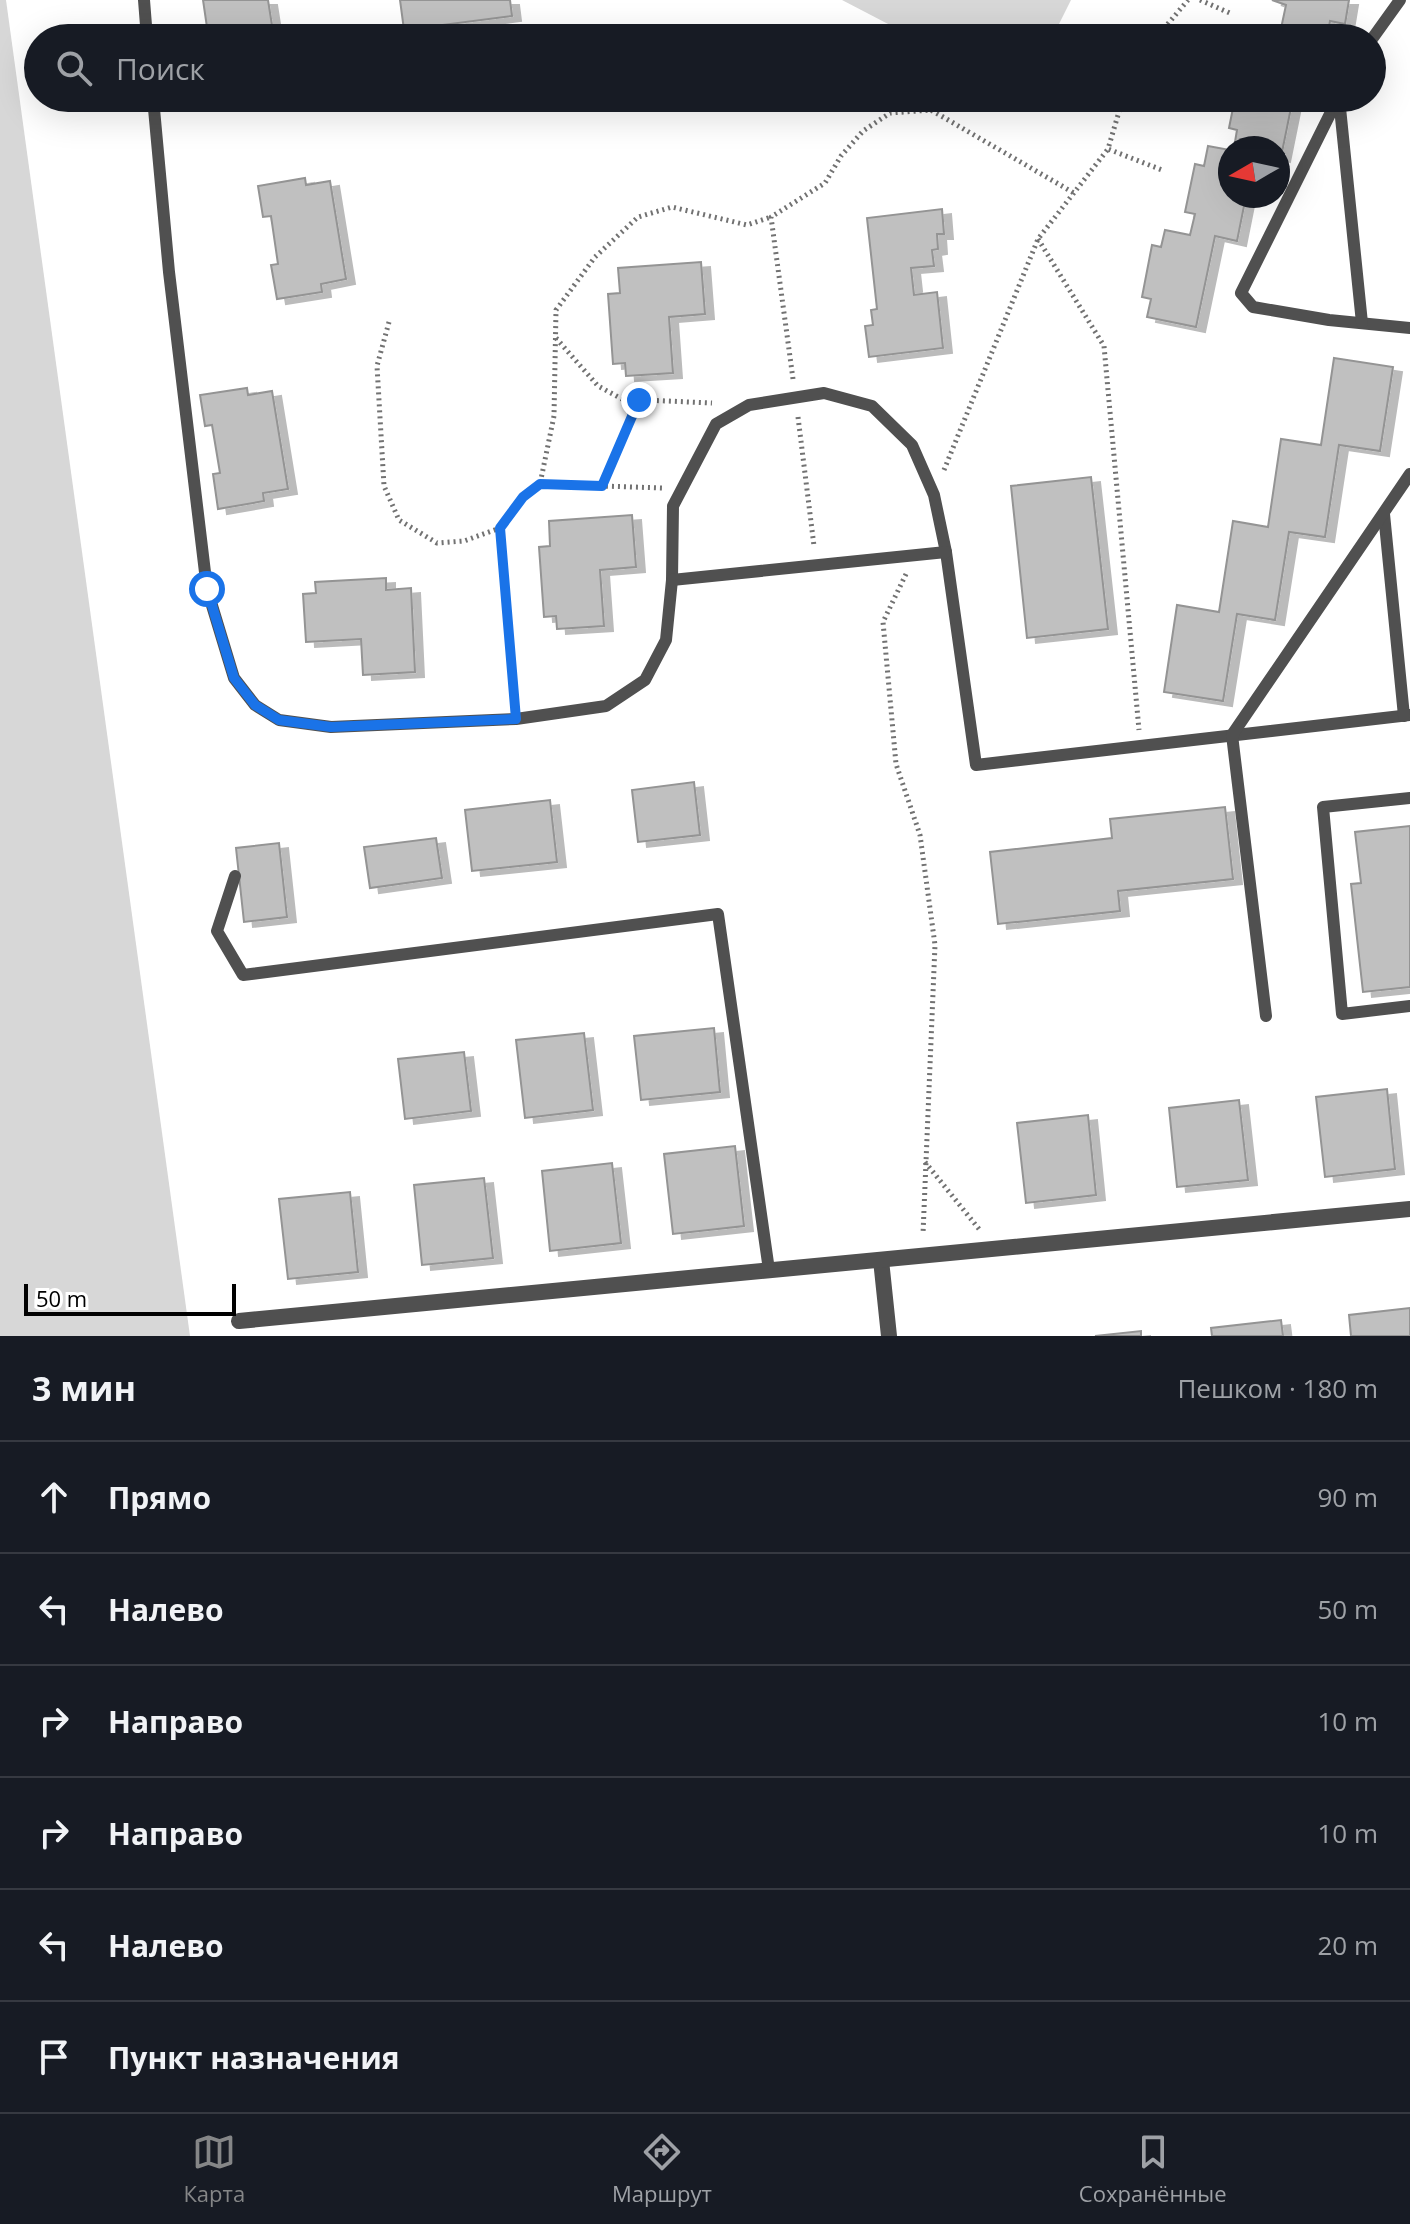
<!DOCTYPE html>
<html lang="ru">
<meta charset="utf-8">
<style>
:root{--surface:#171b24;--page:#242831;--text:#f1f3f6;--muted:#9ea1a6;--line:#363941;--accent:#858687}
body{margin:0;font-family:"Open Sans",sans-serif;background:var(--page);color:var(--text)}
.compass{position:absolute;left:1218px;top:136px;width:72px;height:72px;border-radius:50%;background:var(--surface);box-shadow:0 8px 32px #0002;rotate:261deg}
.scale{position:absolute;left:24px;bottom:20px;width:212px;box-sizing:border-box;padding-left:8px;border:4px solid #000;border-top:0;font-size:22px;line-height:28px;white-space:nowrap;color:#000;-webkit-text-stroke:6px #fff;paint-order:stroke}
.stop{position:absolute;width:24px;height:24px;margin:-18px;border:6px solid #1a73e8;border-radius:50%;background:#fff}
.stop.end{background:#1a73e8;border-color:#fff;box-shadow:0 2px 8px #0008}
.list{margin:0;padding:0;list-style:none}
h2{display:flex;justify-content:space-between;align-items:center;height:104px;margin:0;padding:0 32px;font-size:34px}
h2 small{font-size:26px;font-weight:400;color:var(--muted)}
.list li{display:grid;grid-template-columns:52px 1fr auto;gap:24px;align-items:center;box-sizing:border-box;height:112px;padding:0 32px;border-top:2px solid var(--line)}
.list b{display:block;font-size:30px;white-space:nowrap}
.list em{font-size:26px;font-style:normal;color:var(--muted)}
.icon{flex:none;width:44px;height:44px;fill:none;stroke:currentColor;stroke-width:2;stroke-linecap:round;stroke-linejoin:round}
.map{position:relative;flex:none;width:1410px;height:1336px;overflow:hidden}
.search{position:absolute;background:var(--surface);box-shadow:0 8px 32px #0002;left:24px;right:24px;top:24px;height:88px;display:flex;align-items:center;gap:20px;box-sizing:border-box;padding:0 28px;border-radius:44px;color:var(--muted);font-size:30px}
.sheet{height:776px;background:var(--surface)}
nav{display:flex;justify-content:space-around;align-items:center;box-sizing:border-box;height:112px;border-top:2px solid var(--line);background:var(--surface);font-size:22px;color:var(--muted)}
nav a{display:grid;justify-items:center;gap:4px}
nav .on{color:var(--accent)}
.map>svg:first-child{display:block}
</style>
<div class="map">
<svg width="1410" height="1336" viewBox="0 0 1410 1336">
<defs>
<filter id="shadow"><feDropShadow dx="9" dy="5" stdDeviation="0" flood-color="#0004"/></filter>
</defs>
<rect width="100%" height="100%" fill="#fff"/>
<!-- green -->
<g fill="#d7d7d7">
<path d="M0,0h6l184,1336h-190z"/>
<path d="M842,0h229l-19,38h-137z"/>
</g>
<!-- building -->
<g fill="#c0c0c0" stroke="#949494" stroke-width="2" filter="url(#shadow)">
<path d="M203,0h65l6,38h-73v-2l7,-2z"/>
<path d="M400,0h110l2,16 -108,14z"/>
<path d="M1272,0h77l-4,24 -15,-3 -3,17h-48l7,-33z"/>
<path d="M1235,98h58l-12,59 -3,-1v-8h-44l3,-18 -8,-2z"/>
<path d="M1208,146l22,4v46h16l-9,45 -22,-5 -19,91 -49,-10 4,-18 -9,-2 10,-52 9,2 4,-17 25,5 5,-21 -10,-2 10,-48 9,2z"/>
<path d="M305,178l1,7 24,-4 16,98 -25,5 1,8 -45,7 -6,-34 7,-1 -7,-48 -8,1 -5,-31z"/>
<path d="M942,209l2,25h-7l1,15 -6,1 2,16 -23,2 3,27 23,-3 6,56 -74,9 -4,-31 8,-1 -2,-15 6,-1 -10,-91z"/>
<path d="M701,262l4,52 -36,3 4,56 -47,3 -1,-13 -12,1 -5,-70 12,-1 -2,-25z"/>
<path d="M1334,358l59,9 -13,84 -41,-6 -14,92 -36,-5 -14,88 -38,-6 -14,87 -59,-9 13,-87 42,7 14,-91 35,6 13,-88 40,6z"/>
<path d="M247,388l1,7 24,-4 16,98 -25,4 1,8 -46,8 -5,-35 7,-1 -8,-48 -7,1 -5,-31z"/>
<path d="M1091,477l17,152 -81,9 -16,-152z"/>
<path d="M632,515l4,52 -36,3 4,56 -47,3 -1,-13 -12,1 -5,-70 11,-1 -1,-25z"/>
<path d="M386,578v12l25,-2 4,84 -52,3 -2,-36 -55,3 -3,-48 13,-1 -1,-11z"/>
<path d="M694,782l6,53 -62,7 -6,-52z"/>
<path d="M550,800l7,62 -85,9 -7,-61z"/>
<path d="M1225,807l8,72 -115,12 2,20 -122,13 -8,-72 122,-14 -2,-19z"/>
<path d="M1410,826v161l-47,5 -12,-108 10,-1 -6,-51z"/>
<path d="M436,838l6,40 -72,10 -6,-41z"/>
<path d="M279,843l8,74 -43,5 -8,-74z"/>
<path d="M714,1028l6,64 -79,8 -7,-64z"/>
<path d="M584,1033l9,77 -68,8 -9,-78z"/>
<path d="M464,1052l7,59 -66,8 -7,-60z"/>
<path d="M1387,1089l8,80 -70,8 -9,-80z"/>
<path d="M1239,1100l9,80 -71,7 -8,-79z"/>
<path d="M1088,1115l8,80 -70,8 -9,-80z"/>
<path d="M735,1146l9,80 -71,8 -9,-80z"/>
<path d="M612,1163l9,80 -71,8 -8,-80z"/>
<path d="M484,1178l9,80 -71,7 -8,-80z"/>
<path d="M350,1192l8,80 -70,7 -9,-80z"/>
<path d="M1410,1308v28h-59l-2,-21z"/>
<path d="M1281,1320l2,16h-71l-1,-8z"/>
<path d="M1141,1331v5h-46z"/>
</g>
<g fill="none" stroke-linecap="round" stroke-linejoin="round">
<!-- path -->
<g stroke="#727272" stroke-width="5" stroke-dasharray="2 4" stroke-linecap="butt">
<path d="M1200,0l32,14"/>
<path d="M1156,38l32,-38"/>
<path d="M1123,98l-15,51 54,21"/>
<path d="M1038,239l66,107 35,384"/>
<path d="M389,322l-12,44 7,120 15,34 38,23 27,-2 36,-13"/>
<path d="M556,338l42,48 24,13 90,4"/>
<path d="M793,379l-22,-162 54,-34 16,-27 22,-25 27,-18 41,-3 143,83"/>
<path d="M798,417l16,129"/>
<path d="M944,470l94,-231 70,-90"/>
<path d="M540,484l123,4"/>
<path d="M602,486l37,-86"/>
<path d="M906,574l-23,48 13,142 24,71 15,110 -12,289"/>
<path d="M515,700l-15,-172 23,-31 17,-13 14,-68 2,-106 39,-53 43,-40 34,-10 75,18 24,-8"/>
<path d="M925,1162l54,67"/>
</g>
<!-- service -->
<g stroke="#505050" stroke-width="12">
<path d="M144,0l3,38"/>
<path d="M1372,39l28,-39"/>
<path d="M153,98l16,174 38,317 27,89 21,27 24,15 52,7 185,-8 90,-13 39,-26 21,-40 6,-60 1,-74 43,-82 33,-19 75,-12 48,13 40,39 22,50 12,57 30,213 434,-50"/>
<path d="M1338,98l-97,195 12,14 76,13 81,8"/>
<path d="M1339,98l23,225"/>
<path d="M1384,514l20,202"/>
<path d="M672,580l274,-28"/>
<path d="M1410,798l-87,9 19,207 68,-8"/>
<path d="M235,876l-18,55 26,44 475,-61 51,356"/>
<path d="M1266,1016l-34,-281 178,-261"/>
</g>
<!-- minor -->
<g stroke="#505050" stroke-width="16">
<path d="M881,1260l8,76"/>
<path d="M239,1321l1171,-112"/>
</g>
</g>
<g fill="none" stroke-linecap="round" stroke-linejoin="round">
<!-- route -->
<path stroke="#1a73e8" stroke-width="10" d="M207,589l27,89 21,27 24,15 52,7 185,-8 -16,-191 23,-31 17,-13 62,2 37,-86"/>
</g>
</svg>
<svg class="compass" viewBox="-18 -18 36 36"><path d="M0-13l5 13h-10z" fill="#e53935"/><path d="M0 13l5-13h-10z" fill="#9ea1a6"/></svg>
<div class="scale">50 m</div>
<div class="stop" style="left:207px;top:589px"></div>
<div class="stop end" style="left:639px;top:400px"></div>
<div class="search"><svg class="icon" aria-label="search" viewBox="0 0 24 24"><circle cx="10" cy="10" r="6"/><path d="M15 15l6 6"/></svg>Поиск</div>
</div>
<section class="sheet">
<h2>3 мин<small>Пешком · 180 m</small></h2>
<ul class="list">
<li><svg class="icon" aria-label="ahead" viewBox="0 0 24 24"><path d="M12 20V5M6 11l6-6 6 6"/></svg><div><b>Прямо</b></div><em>90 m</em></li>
<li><svg class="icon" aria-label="left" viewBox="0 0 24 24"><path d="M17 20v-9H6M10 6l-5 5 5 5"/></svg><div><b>Налево</b></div><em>50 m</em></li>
<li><svg class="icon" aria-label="right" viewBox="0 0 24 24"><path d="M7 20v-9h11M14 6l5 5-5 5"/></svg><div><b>Направо</b></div><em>10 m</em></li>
<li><svg class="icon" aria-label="right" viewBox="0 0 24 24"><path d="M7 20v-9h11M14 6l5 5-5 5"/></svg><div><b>Направо</b></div><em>10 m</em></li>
<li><svg class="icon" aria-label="left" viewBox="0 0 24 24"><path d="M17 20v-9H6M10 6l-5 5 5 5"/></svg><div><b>Налево</b></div><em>20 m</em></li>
<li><svg class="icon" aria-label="arrive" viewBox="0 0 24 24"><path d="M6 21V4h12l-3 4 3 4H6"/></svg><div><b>Пункт назначения</b></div></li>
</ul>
</section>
<nav>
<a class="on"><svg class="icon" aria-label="map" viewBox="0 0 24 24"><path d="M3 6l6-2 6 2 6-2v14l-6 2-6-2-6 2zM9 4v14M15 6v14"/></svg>Карта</a>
<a><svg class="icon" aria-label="directions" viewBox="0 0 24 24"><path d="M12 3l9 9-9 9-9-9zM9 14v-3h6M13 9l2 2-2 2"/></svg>Маршрут</a>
<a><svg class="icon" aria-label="saved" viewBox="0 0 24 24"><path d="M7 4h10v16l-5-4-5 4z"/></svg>Сохранённые</a>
</nav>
